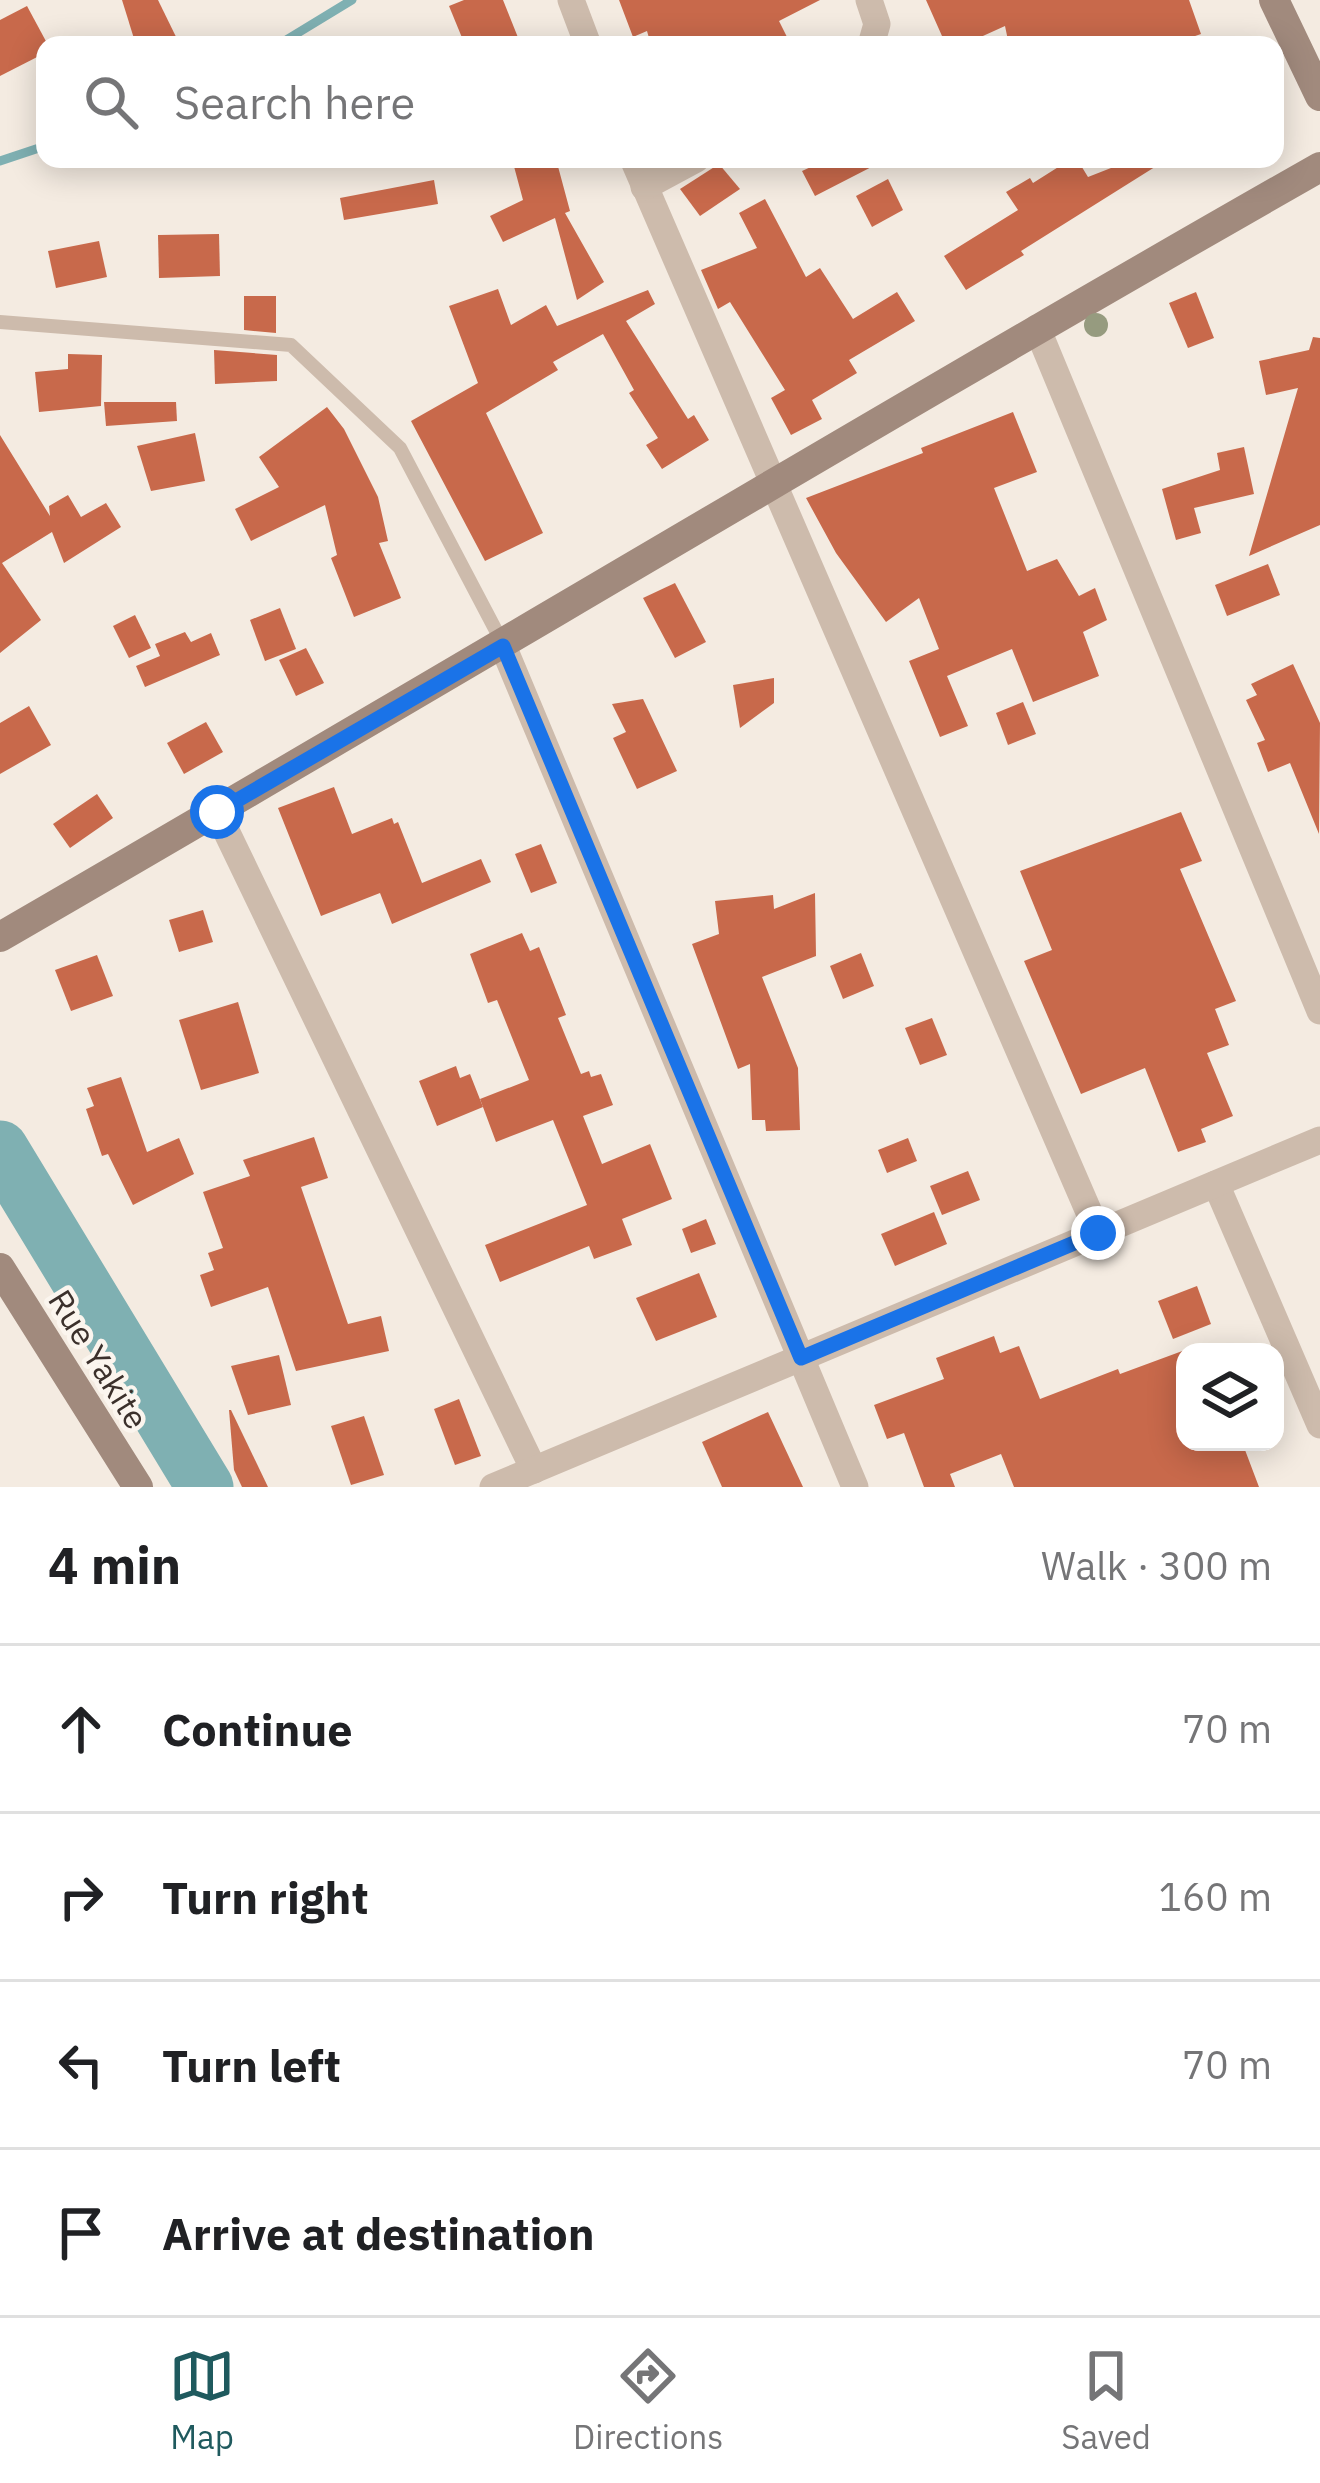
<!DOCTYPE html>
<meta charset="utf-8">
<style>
:root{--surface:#fff;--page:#f6f6f6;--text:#202124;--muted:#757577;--line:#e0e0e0;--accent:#1f5a5e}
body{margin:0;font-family:"IBM Plex Sans",sans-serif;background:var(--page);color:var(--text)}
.controls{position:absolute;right:36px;bottom:36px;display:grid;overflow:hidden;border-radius:24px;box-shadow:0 6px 30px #0003}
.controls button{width:108px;height:108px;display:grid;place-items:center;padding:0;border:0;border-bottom:3px solid var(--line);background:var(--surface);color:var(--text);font:60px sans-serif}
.stop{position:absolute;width:36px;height:36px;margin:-27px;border:9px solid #1a73e8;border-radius:50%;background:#fff}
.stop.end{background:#1a73e8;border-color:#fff;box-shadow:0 3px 12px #0008}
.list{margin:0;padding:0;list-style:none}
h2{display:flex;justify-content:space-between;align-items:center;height:156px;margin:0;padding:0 48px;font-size:51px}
h2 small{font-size:39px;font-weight:400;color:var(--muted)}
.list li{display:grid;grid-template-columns:78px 1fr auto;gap:36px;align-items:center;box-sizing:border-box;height:168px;padding:0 48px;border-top:3px solid var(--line)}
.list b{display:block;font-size:45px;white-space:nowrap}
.list em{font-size:39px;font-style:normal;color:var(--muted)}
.icon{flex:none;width:66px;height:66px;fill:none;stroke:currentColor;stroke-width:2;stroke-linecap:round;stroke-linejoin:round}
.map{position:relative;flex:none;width:1320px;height:1487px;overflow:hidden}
.search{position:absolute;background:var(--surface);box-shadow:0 6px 30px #0003;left:36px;right:36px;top:36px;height:132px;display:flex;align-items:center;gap:30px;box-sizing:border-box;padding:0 42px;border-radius:24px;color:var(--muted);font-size:45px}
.sheet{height:828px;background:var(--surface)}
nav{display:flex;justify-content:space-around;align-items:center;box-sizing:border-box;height:168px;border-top:3px solid var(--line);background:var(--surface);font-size:33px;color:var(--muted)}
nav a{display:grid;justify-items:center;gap:6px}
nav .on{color:var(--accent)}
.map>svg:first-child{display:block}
</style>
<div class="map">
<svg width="1320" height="1487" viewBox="0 0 1320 1487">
<rect width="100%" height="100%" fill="#f4ebe1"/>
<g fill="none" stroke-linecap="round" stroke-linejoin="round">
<!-- stream -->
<g stroke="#7fb0b2" stroke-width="9">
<path d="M278,45l74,-45"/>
<path d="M0,161l45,-15"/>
</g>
<!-- river -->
<path stroke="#7fb0b2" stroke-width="57" d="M0,1149l205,338"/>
</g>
<!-- building -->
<g fill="#c8694b">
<path d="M122,0h36l22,45h-44z"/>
<path d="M464,0h39l18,45h-56l-16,-39z"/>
<path d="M619,0h201l-41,21 12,24h-140l-4,-14 -14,6z"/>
<path d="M926,0h263l12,34 -32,11h-160l-4,-19 -42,19h-17z"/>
<path d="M27,6l21,39 -3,8 -45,23v-56z"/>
<path d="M512,159h44l14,52 -5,2 39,69 -27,18 -22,-82 -52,24 -13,-26 33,-16z"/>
<path d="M809,159h78l-72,37 -13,-25 11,-5z"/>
<path d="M1071,159h6l11,18 46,-18 32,1 -145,91 3,4 -58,35 -22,-34 74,-46 -12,-18 24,-14 3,5z"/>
<path d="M719,164l21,25 -40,27 -20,-27z"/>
<path d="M888,179l15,31 -31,17 -16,-31z"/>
<path d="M434,180l4,24 -94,16 -4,-22z"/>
<path d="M765,199l41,78 14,-9 33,51 44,-27 18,29 -66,39 8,13 -45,27 10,19 -31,16 -20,-37 14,-8 -55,-88 -12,7 -17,-39 56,-22 -18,-35z"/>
<path d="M219,234l1,42 -61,2 -1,-43z"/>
<path d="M99,241l8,36 -51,11 -8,-37z"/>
<path d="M498,289l13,36 35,-20 11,21 91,-36 7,14 -29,17 62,98 6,-4 15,25 -47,29 -16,-24 12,-7 -29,-45 5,-3 -31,-56 -50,28 5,8 -72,43 57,120 -58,28 -74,-140 67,-38 -29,-77z"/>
<path d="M1196,292l18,46 -26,10 -19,-45z"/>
<path d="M244,296h32v37l-32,-3z"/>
<path d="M1313,337l7,1v187l-71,31 49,-168 -32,7 -7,-34 50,-11z"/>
<path d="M214,350l63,5v26l-62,3z"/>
<path d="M68,354l34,1 -1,51 -62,6 -4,-40 33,-3z"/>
<path d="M104,402h72l1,19 -71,5z"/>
<path d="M327,407l17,22 34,68 10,44 -9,2 22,55 -47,19 -23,-59 6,-3 -12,-50 -74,36 -16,-32 44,-22 -20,-30z"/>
<path d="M1013,412l24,60 -43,16 33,83 30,-12 22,37 16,-8 12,32 -24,12 16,44 -66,26 -21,-53 -65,27 21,50 -28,11 -31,-76 30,-12 -20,-51 -33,24 -50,-69 -30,-55 117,-45 -2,-5z"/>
<path d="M195,433l10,48 -54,10 -14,-45z"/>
<path d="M0,435l50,81 -1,-10 19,-11 13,22 25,-14 15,24 -57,36 -12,-31 -50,31 39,57 -41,33z"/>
<path d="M1244,447l10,47 -60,14 7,25 -25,7 -14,-51 58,-19 -3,-17z"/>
<path d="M1268,564l12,31 -53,21 -12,-31z"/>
<path d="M675,583l31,59 -31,16 -32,-60z"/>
<path d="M280,608l16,41 -31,12 -15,-41z"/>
<path d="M135,615l16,33 -22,10 -16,-32z"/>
<path d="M185,632l6,10 20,-9 9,22 -75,32 -9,-21 24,-10 -5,-12z"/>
<path d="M306,648l18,35 -28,13 -17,-36z"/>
<path d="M1293,664l27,59 -1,111 -29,-71 -22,9 -11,-29 8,-3 -19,-40 11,-5 -6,-11z"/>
<path d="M774,678v25l-34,25 -7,-43z"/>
<path d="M643,699l34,72 -40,18 -24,-51 13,-6 -14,-28z"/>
<path d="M1023,702l13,32 -28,11 -12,-32z"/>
<path d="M29,706l22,39 -51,29v-51z"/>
<path d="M206,722l17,30 -39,22 -17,-31z"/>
<path d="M334,787l18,47 40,-16 2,6 4,-2 24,61 59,-24 10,23 -99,42 -12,-31 -59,23 -43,-108z"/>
<path d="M97,794l16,24 -43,30 -17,-24z"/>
<path d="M1181,812l21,49 -22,8 56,132 -21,8 14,36 -22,8 26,63 -32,13 5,13 -28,10 -33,-84 -64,26 -57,-133 28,-11 -32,-79z"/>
<path d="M541,844l16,39 -26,10 -16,-39z"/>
<path d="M815,893l1,63 -54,21 36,91 2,62 -34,1 -1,-11h-13l-2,-56 -12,5 -46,-125 27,-10 -4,-33 58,-6 1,14z"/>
<path d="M203,910l10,32 -34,10 -10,-32z"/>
<path d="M522,933l8,18 9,-4 27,68 -8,3 23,56 8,-3 2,6 10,-3 12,31 -30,11 19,48 48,-20 22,55 -50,20 10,26 -38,14 -5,-13 -89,36 -15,-37 102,-40 -34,-85 -57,22 -16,-43 49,-19 -32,-80 -9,3 -18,-49z"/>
<path d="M861,953l13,33 -31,13 -13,-33z"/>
<path d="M97,955l16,41 -42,15 -16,-41z"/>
<path d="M238,1002l21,71 -58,17 -22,-70z"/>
<path d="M932,1018l15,37 -27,10 -15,-37z"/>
<path d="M456,1066l4,12 10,-4 13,33 -46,19 -18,-45z"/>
<path d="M121,1077l26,75 32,-14 15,36 -61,31 -25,-51 -6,2 -16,-47 8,-3 -7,-18z"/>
<path d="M314,1137l14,41 -27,9 47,137 33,-8 8,35 -93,20 -28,-84 -57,20 -11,-32 14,-5 -6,-17 15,-5 -20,-56 47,-16 -7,-16z"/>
<path d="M908,1138l9,23 -30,12 -9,-23z"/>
<path d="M968,1171l12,29 -38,15 -12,-29z"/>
<path d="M934,1212l13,32 -52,22 -14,-32z"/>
<path d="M706,1219l10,25 -25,9 -9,-24z"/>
<path d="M699,1273l18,44 -61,24 -20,-43z"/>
<path d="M1197,1286l14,38 -38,15 -15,-38z"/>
<path d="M994,1336l6,17 19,-7 21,53 78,-30 2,5 65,-24v92h57l17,45h-245l-13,-33 -51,20 5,13h-31l-20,-54 -17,6 -13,-34 70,-26 -8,-21z"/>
<path d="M279,1355l12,50 -43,10 -17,-49z"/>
<path d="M459,1399l22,57 -26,9 -21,-56z"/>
<path d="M229,1410h2l37,77h-26l-8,-17z"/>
<path d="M768,1412l35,75h-81l-20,-45z"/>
<path d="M364,1416l20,59 -33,10 -20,-59z"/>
</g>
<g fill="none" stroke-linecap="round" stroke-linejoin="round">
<!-- lane -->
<path stroke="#cdbbac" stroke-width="14" d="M0,322l291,23 109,103 102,194"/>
<!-- street -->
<g stroke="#cdbbac" stroke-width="27">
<path d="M571,0l17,45"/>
<path d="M869,0l8,24 -6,21"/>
<path d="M633,159l465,1074"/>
<path d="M644,187l52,-28"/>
<path d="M1037,328l283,683"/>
<path d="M503,646l352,841"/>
<path d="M217,812l317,658"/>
<path d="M1216,1184l104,241"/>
<path d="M493,1487l827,-347"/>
</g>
<!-- secondary -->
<g stroke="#a18a7d" stroke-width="30">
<path d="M1274,0l46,96"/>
<path d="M0,937c441,-255 877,-518 1320,-770"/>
<path d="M0,1268l138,219"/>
</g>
</g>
<!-- trees -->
<circle fill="#969b7f" cx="1096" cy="325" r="12"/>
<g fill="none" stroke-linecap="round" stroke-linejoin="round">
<!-- route -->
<path stroke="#1a73e8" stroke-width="15" d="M217,812l286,-166 298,712 297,-125"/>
</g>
<g text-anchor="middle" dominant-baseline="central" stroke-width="9" stroke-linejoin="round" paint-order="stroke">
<!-- street labels -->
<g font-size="33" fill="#3b302b" stroke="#fbf5ee">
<text transform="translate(99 1359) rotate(58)">Rue Yakite</text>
</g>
</g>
</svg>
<div class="controls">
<button><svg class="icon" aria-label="layers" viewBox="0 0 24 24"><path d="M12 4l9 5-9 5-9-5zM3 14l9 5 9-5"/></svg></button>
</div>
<div class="stop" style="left:217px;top:812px"></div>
<div class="stop end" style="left:1098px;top:1233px"></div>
<div class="search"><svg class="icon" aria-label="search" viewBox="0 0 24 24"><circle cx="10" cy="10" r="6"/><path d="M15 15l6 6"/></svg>Search here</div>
</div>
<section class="sheet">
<h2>4 min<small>Walk · 300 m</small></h2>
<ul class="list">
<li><svg class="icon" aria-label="ahead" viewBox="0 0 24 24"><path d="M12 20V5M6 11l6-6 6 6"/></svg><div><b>Continue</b></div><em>70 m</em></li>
<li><svg class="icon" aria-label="right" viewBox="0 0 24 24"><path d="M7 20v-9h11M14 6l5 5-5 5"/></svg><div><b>Turn right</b></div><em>160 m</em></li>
<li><svg class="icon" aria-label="left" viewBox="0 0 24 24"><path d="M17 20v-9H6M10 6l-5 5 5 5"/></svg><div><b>Turn left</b></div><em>70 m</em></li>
<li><svg class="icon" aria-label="arrive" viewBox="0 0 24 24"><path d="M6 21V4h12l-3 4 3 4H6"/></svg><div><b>Arrive at destination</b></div></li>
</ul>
</section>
<nav>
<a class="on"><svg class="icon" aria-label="map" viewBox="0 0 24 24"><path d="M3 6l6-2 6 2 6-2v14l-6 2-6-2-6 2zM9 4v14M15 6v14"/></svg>Map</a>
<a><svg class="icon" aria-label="directions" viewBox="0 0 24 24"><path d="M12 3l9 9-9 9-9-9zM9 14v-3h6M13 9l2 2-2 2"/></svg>Directions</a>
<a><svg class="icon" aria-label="saved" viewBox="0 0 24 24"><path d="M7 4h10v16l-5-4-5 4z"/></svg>Saved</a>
</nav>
